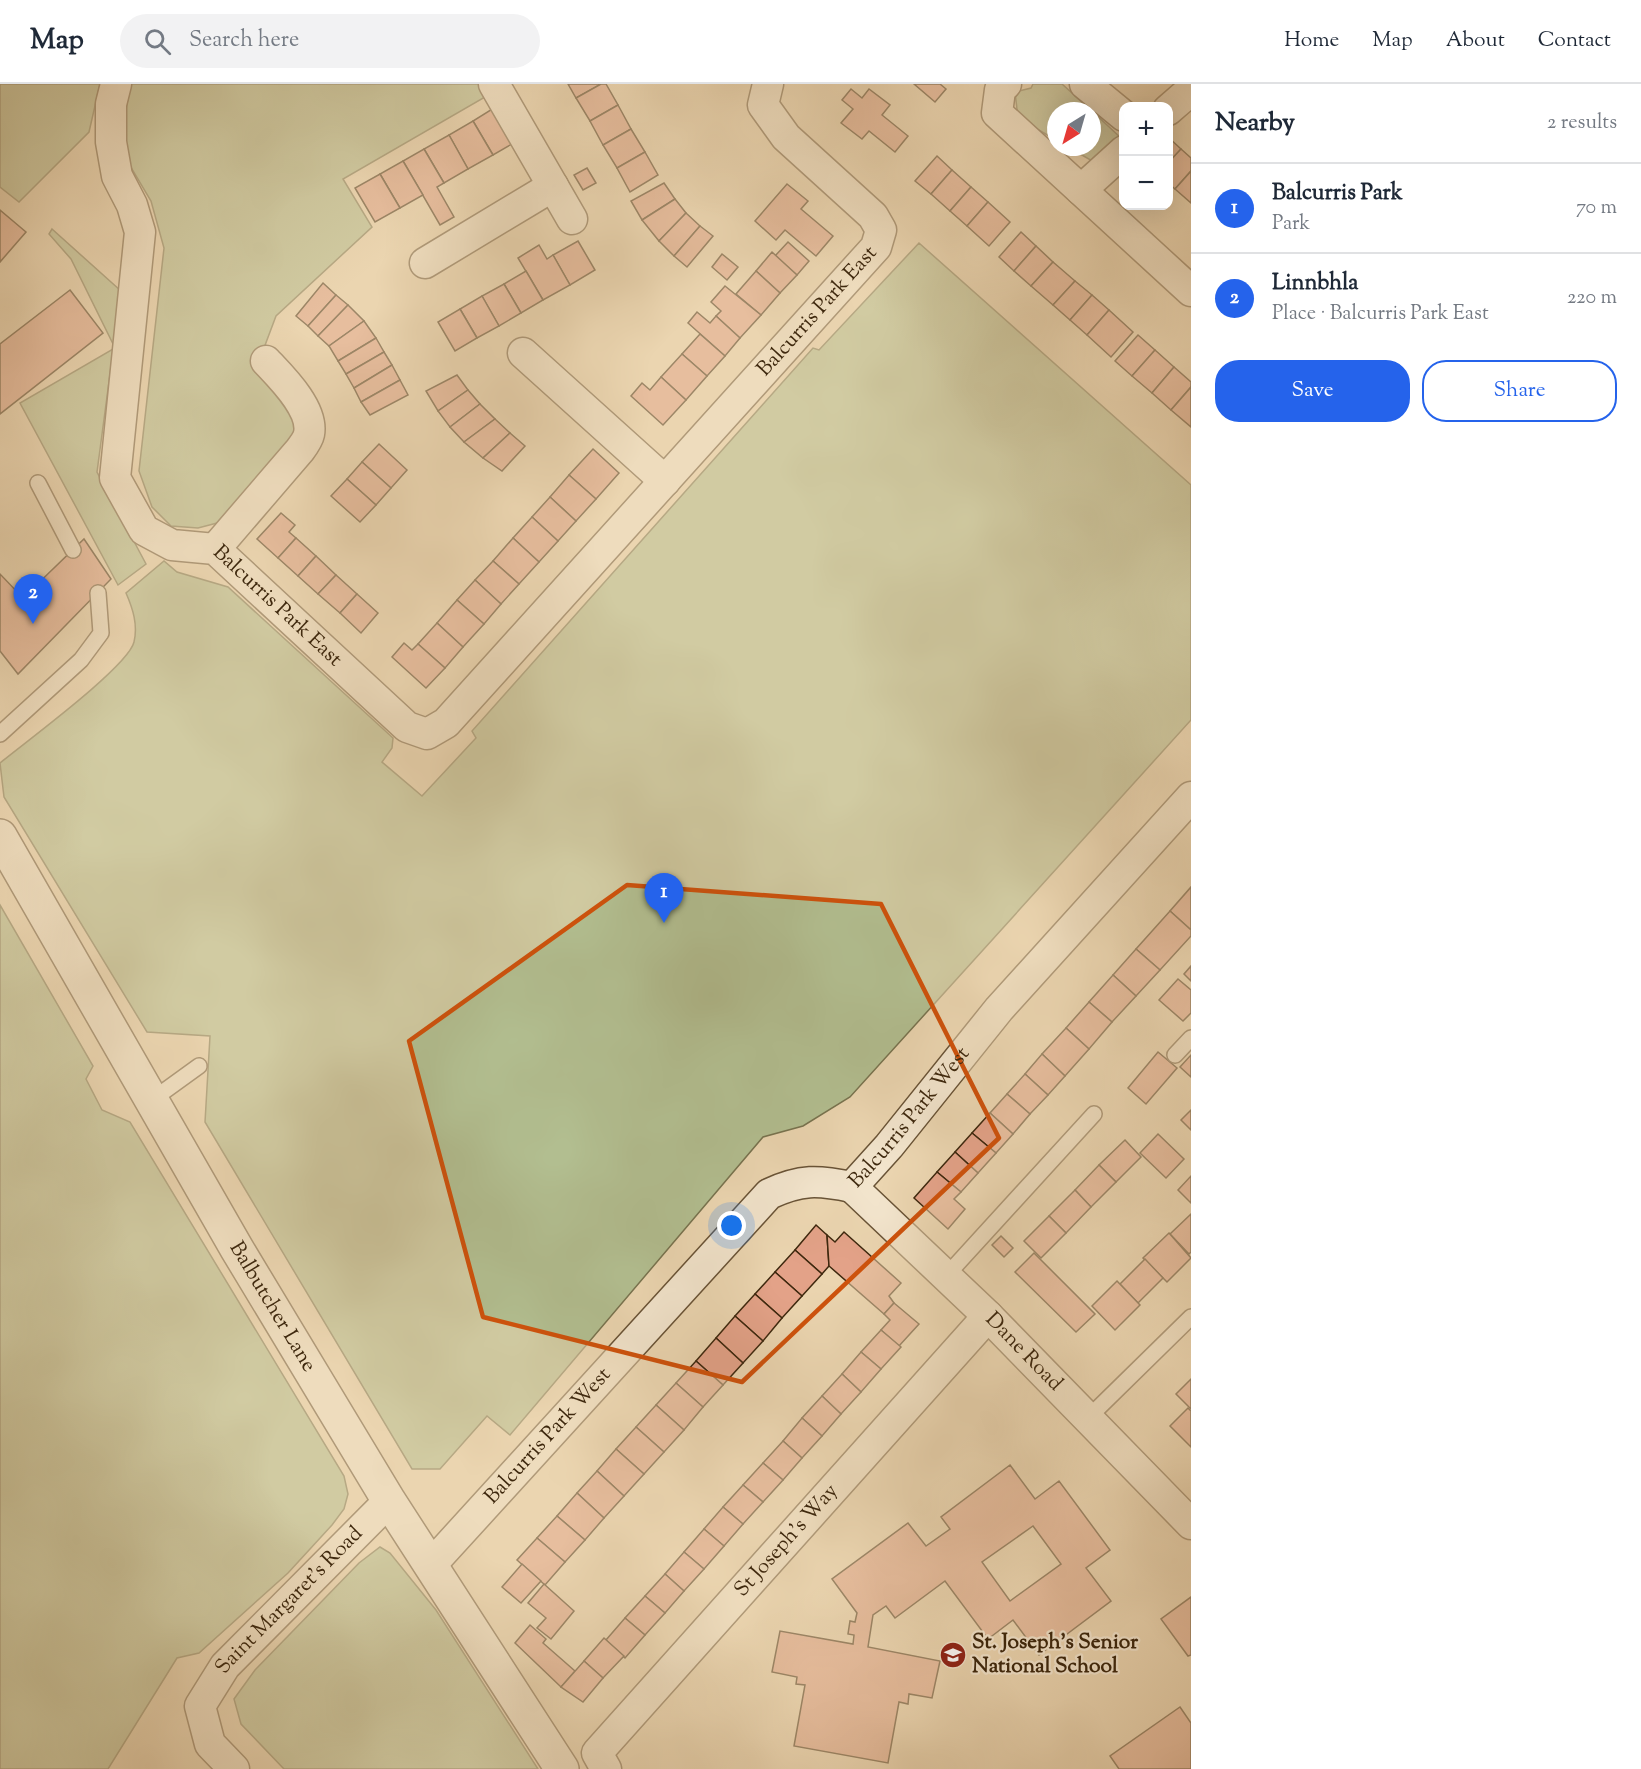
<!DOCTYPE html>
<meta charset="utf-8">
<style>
:root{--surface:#fff;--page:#f2f2f3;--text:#1f2937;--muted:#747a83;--line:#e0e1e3;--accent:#2563eb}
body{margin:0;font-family:"Sorts Mill Goudy",serif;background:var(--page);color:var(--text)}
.controls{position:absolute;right:18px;top:18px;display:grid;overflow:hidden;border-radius:12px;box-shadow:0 6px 24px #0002}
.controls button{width:54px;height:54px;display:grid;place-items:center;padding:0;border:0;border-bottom:2px solid var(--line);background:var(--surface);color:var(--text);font:30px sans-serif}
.compass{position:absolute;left:1047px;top:18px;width:54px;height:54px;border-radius:50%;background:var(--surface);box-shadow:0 6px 24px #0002;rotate:217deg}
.you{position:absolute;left:732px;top:1142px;width:21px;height:21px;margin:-15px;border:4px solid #fff;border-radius:50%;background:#1a73e8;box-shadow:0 0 0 9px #1a73e833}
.badge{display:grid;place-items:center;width:39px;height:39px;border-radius:50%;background:var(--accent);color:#fff;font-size:20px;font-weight:700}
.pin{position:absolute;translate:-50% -50px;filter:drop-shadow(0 2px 3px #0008)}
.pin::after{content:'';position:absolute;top:32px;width:21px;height:18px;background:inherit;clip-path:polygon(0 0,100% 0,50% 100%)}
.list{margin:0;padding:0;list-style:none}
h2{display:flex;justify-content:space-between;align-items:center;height:78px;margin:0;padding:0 24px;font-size:26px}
h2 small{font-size:20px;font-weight:400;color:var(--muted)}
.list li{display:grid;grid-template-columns:39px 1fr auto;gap:18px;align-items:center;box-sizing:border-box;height:90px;padding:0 24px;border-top:2px solid var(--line)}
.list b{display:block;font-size:22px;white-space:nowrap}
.list p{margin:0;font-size:20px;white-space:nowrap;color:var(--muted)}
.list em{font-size:20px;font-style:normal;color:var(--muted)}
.actions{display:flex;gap:12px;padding:18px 24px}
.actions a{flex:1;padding:14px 0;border:2px solid var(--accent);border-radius:24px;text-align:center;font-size:21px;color:var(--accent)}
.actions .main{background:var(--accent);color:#fff}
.icon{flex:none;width:33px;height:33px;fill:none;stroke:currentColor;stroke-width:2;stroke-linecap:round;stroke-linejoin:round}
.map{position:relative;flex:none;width:1191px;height:1685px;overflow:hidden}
header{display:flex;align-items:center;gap:36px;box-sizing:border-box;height:84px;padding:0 30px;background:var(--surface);border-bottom:2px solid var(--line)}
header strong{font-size:28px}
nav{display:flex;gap:33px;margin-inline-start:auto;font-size:21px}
.search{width:420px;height:54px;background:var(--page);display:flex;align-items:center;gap:15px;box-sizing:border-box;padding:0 21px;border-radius:33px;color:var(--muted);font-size:22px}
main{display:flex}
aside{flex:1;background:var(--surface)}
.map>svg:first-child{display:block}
</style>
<header>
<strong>Map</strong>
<div class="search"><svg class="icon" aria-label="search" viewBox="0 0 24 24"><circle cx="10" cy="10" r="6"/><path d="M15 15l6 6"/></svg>Search here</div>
<nav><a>Home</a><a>Map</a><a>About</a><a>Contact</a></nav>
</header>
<main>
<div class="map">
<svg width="1191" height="1685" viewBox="0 0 1191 1685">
<rect width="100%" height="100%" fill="#ebd5b0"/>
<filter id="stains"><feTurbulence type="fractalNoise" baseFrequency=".00333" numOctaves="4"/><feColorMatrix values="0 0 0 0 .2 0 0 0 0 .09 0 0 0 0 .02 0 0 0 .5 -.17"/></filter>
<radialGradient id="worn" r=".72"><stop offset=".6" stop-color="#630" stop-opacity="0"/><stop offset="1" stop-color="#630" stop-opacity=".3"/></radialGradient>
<!-- green -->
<g fill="#b2be90" stroke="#78734f" stroke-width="1.5">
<path d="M0,0h100l-11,48 -70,70 -19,-15z"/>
<path d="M130,0h357l5,9 -149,86 29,48 -96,89 -15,40 38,62 -5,18 -77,87 -19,5 -27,-2 -19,-19 -13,-36 25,-223 -13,-47 -31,-52z"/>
<path d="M1033,0h29l30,27h-36v29l-38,-22 -3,-26 16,-4z"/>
<path d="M1092,27l31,29 -17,29 -38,-22h24z"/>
<path d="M52,145l69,62 -24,181 49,92 -28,21 -98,-182 95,-55 -44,-89 -22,-25z"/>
<path d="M919,159l272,242v235l-341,377 -47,29 -40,11 -253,298 -23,-19 -47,53h-28l-207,-347 5,-86 -63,-4 -143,-235 -4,-34c24,-20 128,-96 134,-121 4,-17 -1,-33 -8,-49l38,-32 13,11 51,15 165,151 -1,10 -10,14 40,34 54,-58 -4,-7 341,-383 6,2z"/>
<path d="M0,821l93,161 -7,13 16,31 28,12 214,354 4,18 -4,15 -12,16 -44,48 -89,80 -22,5 -69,111h-108z"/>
<path d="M380,1463l10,6 46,57 102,159h-254l-43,-45 -7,-25 21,-29 104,-107z"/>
</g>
<!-- building -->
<g fill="#e3a288" stroke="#3e280e" stroke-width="1.5" fill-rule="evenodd">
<path d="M568,0h33l-25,14z"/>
<path d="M601,0h5l12,21 -28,16 -14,-23z"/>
<path d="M914,0h26l6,5 -11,13z"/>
<path d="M851,5l11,9 7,-9 21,16 -8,10 26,21 -13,16 -26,-21 -7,8 -21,-16 12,-14 -11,-9z"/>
<path d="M618,21l13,24 -28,16 -13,-24z"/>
<path d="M497,22l20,35 -24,14 -20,-34z"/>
<path d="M473,37l20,34 -25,14 -19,-34z"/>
<path d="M631,45l14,23 -28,16 -14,-23z"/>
<path d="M449,51l19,34 -24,14 -20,-34z"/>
<path d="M1168,53l13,12 -13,14z"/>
<path d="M424,65l20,34 -7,4 17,30 -14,8 -37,-64z"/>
<path d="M1181,65l10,9v13l-16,18 -7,-6v-20z"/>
<path d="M645,68l13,23 -28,17 -13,-24z"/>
<path d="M937,72l15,14 -21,24 -16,-13z"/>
<path d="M403,77l20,34 -23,13 -20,-34z"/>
<path d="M587,84l9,15 -13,7 -9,-15z"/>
<path d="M952,86l19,17 -21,24 -19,-17z"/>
<path d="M1191,87v32l-16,-14z"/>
<path d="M380,90l20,34 -25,14 -20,-34z"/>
<path d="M664,99l11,16 -33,21 -11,-19z"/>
<path d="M787,100l21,17 -7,8 32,27 -17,20 -31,-26 -9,10 -21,-19z"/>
<path d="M971,103l17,15 -21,24 -17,-15z"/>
<path d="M675,115l11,14 -27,28 -17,-21z"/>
<path d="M988,118l22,20 -21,24 -22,-20z"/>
<path d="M0,126l26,22 -26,30z"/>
<path d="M686,129l14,13 -26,30 -15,-15z"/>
<path d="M700,142l13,10 -26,31 -13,-11z"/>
<path d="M1021,148l15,14 -22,25 -15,-14z"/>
<path d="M578,157l17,29 -25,15 -17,-30z"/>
<path d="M788,158l21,19 -12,14 -22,-19z"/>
<path d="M539,161l8,14 6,-4 17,30 -27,15 -25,-42z"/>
<path d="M1036,162l17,16 -22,24 -17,-15z"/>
<path d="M772,168l25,23 -17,18 -24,-22z"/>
<path d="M722,170l16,13 -11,13 -15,-13z"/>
<path d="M1053,178l22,19 -22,24 -22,-19z"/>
<path d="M526,187l17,29 -22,13 -17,-29z"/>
<path d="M756,187l24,22 -19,22 -25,-21z"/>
<path d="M1075,197l17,14 -22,25 -17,-15z"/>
<path d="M323,199l13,12 -28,31 -12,-10z"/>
<path d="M504,200l17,29 -22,13 -17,-30z"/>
<path d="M725,202l36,29 -21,23 -24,-22 5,-5 -10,-9z"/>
<path d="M70,206l33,43 -103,81v-70z"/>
<path d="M336,211l12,10 -30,31 -10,-10z"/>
<path d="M1092,211l17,15 -22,25 -17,-15z"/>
<path d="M482,212l17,30 -22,12 -17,-29z"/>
<path d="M348,221l16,16 -35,25 -11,-10z"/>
<path d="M460,225l17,29 -22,13 -17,-29z"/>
<path d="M1109,226l24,22 -22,25 -24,-22z"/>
<path d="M697,228l13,11 6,-7 24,22 -15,18 -37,-33z"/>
<path d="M364,237l12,17 -38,23 -9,-15z"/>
<path d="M700,250l25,22 -18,20 -25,-22z"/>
<path d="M1138,251l17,15 -23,26 -17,-15z"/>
<path d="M376,254l8,14 -38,22 -8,-13z"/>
<path d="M1155,266l19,17 -22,26 -20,-17z"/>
<path d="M384,268l8,13 -38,23 -8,-14z"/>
<path d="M682,270l25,22 -21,24 -25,-23z"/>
<path d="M392,281l8,15 -39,22 -7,-14z"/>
<path d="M1174,283l17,15v5l-20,23 -19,-17z"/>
<path d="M457,291l11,15 -30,21 -12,-20z"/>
<path d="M661,293l25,23 -23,25 -32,-29 11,-13 8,7z"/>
<path d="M400,296l8,15 -38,20 -9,-13z"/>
<path d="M1191,303v40l-20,-17z"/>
<path d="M468,306l12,14 -30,23 -12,-16z"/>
<path d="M480,320l15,15 -31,23 -14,-15z"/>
<path d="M495,335l15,14 -27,25 -19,-16z"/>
<path d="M510,349l15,13 -23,25 -19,-13z"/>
<path d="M379,360l28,26 -16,18 -29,-26z"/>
<path d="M593,365l26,24 -23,26 -27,-24z"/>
<path d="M362,378l29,26 -15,17 -29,-26z"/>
<path d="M569,391l27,24 -20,22 -26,-24z"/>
<path d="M347,395l29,26 -16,17 -29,-26z"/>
<path d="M550,413l26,24 -18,20 -26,-24z"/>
<path d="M281,429l14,12 -6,7 7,6 -18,20 -21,-19z"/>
<path d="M532,433l26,24 -19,21 -26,-24z"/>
<path d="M296,454l20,18 -18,20 -20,-18z"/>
<path d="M513,454l26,24 -20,22 -26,-23z"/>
<path d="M84,455l27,40 -93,95 -18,-23v-77l23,24z"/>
<path d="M316,472l20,19 -18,19 -20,-18z"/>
<path d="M493,477l26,23 -18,20 -26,-24z"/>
<path d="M336,491l21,19 -17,19 -22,-19z"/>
<path d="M475,496l26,24 -17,20 -27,-24z"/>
<path d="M357,510l21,19 -17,20 -21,-20z"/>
<path d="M457,516l27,24 -21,23 -26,-24z"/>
<path d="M437,539l26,24 -18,21 -27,-24z"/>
<path d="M404,559l8,7 6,-6 27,24 -19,20 -34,-31z"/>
<path d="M1191,803v43l-21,-19z"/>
<path d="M1170,827l21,19v6l-31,34 -24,-21z"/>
<path d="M1136,865l24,21 -24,26 -23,-21z"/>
<path d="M1191,882v15l-7,-7z"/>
<path d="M1113,891l23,21 -24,26 -23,-20z"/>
<path d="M1178,895l13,11v23l-8,8 -24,-21z"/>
<path d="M1089,918l23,20 -23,27 -23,-21z"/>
<path d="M1066,944l23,21 -24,27 -23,-22z"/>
<path d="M1158,968l19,16 -31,36 -18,-16z"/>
<path d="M1042,970l23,22 -17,19 -23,-21z"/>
<path d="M1191,971v22l-11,-10z"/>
<path d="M1025,990l23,21 -18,19 -23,-20z"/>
<path d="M1007,1010l23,20 -17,20 -23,-21z"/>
<path d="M1191,1026v20l-10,-10z"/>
<path d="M990,1029l23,21 -17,19 -24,-20z"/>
<path d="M972,1049l24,20 -18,20 -23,-21z"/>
<path d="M1158,1050l26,25 -18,19 -26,-25z"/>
<path d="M1125,1056l16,17 -25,25 -17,-17z"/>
<path d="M955,1068l23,21 -17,19 -24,-20z"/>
<path d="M1099,1081l17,17 -25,25 -16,-17z"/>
<path d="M937,1088l24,20 -7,7 11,10 -17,20 -34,-31z"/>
<path d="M1191,1092v27l-13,-13z"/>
<path d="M1075,1106l16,17 -25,26 -17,-17z"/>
<path d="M1191,1130v38l-2,2 -19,-20z"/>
<path d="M1049,1132l17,17 -25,25 -17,-17z"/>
<path d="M816,1141l11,10 2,31 -7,8 -27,-24z"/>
<path d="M844,1148l57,51 -12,13 5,7 -10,11 -55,-48 -2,-31 8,7z"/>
<path d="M1169,1149l22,25 -24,24 -24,-24z"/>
<path d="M1001,1152l12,12 -9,9 -12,-12z"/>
<path d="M795,1166l27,24 -20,22 -27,-24z"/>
<path d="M1034,1169l61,61 -19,18 -61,-60z"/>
<path d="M1145,1175l18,19 -25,25 -18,-19z"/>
<path d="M775,1188l27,24 -20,22 -27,-24z"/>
<path d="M1117,1197l23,24 -25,25 -23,-24z"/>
<path d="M755,1210l27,24 -19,23 -28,-25z"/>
<path d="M894,1219l25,21 -20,22 -18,-16 9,-10 -6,-6z"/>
<path d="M735,1232l28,25 -20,22 -27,-25z"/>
<path d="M881,1246l20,17 -20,22 -20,-17z"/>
<path d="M716,1254l27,25 -20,22 -27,-24z"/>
<path d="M861,1268l20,17 -20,23 -19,-18z"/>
<path d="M696,1277l27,24 -20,22 -27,-24z"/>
<path d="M842,1290l19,18 -20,22 -19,-18z"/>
<path d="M1191,1295v30l-15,-15z"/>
<path d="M676,1299l27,24 -19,23 -28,-25z"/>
<path d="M822,1312l19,18 -19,22 -20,-18z"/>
<path d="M656,1321l28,25 -20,22 -28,-25z"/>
<path d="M1188,1324l3,3v36l-21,-21z"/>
<path d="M802,1334l20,18 -20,22 -19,-17z"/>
<path d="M636,1343l28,25 -20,22 -28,-25z"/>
<path d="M783,1357l19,17 -19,22 -20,-17z"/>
<path d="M616,1365l28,25 -20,22 -27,-25z"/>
<path d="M763,1379l20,17 -20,22 -20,-17z"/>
<path d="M1010,1381l25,34 24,-18 51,69 -24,18 25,33 -72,54 -26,-35 -25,19 -43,-58 -50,37 -9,-12 -13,9 -5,32 72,14 -8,37 -23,-4 -1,10 -9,-2 -11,61 -94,-17 11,-61 -9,-1 1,-7 -25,-5 8,-41 73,13 1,-9 -6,-1 2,-13 5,1 2,-9 -25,-34 76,-56 18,23 24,-17 -9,-12zM1033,1442l28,38 -51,37 -28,-39z"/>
<path d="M597,1387l27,25 -20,22 -27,-25z"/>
<path d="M743,1401l20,17 -20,22 -20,-17z"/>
<path d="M577,1409l27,25 -19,22 -28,-24z"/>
<path d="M723,1423l20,17 -19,22 -20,-17z"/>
<path d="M557,1432l28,24 -20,22 -28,-24z"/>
<path d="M704,1445l20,17 -20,23 -20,-17z"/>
<path d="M537,1454l28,24 -20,23 -28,-25z"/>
<path d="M684,1468l20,17 -20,22 -19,-17z"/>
<path d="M522,1480l19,17 -20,22 -19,-16z"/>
<path d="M665,1490l19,17 -19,22 -20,-17z"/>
<path d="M544,1500l30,27 -23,28 -14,-11 9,-10 -18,-15z"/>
<path d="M645,1512l20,17 -20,22 -20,-17z"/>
<path d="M1191,1513v58l-3,1 -27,-37z"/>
<path d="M625,1534l20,17 -20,23 -19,-18z"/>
<path d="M530,1541l16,14 -3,4 32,28 -14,16 -46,-44z"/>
<path d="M604,1554l20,18 -21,22 -19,-17z"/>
<path d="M584,1577l19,17 -20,24 -22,-15z"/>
<path d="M1180,1623l11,16v46h-72l-9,-13z"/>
</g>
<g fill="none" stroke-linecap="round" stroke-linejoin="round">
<defs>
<g id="service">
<path d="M38,399l35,67"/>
<path d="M0,650l81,-74 20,-27 -3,-40"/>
<path d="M1175,971l16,-17"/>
<path d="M152,1016l47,-34"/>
<path d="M946,1192l148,-162"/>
<path d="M1087,1335l104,-102"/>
</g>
<g id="minor">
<path id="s1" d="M116,0l-5,20v38l6,34 15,29 8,27 -25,246 29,52 28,15 43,4 192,178 20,7 19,-11 430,-476 5,-17 -8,-14 -87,-79 -23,-32 5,-21"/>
<path d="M494,0l78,135"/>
<path d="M1006,0l-6,6 -3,23 194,178"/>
<path d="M1085,0l39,32"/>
<path d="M1168,26l23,-20"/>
<path d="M1081,106l43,-39"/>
<path d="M425,179l128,-77"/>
<path d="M523,269l142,128"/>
<path d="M215,465l85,-99c3,-4 8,-11 9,-16 5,-25 -28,-57 -43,-73"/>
<path id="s2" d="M852,1103l37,-41 110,-137 192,-212"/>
<path id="s3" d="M852,1103l136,129 203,208"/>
<path id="s4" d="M431,1481l338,-371c32,-15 49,-14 83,-7"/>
<path id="s5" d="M234,1685l-24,-25 -10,-38 25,-40 164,-165"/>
<path id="s6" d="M606,1685l-9,-16 391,-437"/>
</g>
<g id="tertiary">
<path id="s7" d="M0,752l237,413 152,252 173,268"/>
</g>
</defs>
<!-- service casing -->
<use href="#service" stroke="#695336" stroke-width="18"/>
<!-- minor casing -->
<use href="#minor" stroke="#695336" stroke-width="33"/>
<!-- tertiary casing -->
<use href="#tertiary" stroke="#695336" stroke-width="36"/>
<!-- service -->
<use href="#service" stroke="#f2e4cc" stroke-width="15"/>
<!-- minor -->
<use href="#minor" stroke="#f2e4cc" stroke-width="30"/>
<!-- tertiary -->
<use href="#tertiary" stroke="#f2e4cc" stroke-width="33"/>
</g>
<!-- marked area -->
<path d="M0 0H1191V1685H0ZM627,801l254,19 118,234 -257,244 -259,-65 -74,-276z" fill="#ebd5b0" fill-opacity=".55" fill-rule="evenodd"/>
<path fill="none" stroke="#ce520c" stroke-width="4.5" stroke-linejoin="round" d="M627,801l254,19 118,234 -257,244 -259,-65 -74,-276z"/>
<!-- icons -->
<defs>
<symbol id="school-disc" viewBox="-11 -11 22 22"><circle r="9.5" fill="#8f2418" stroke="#f2e4cc"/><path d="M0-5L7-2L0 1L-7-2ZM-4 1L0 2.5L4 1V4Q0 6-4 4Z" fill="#fff"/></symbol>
</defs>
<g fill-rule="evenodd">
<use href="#school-disc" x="938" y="1556" width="30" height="30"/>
</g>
<g text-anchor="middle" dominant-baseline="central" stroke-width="4.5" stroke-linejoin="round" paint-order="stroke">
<!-- street labels -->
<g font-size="21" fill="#3e280e" stroke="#f2e4cc">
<text stroke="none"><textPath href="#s1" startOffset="1395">Balcurris Park East</textPath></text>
<text stroke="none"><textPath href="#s1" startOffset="620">Balcurris Park East</textPath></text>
<text stroke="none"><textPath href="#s2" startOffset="90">Balcurris Park West</textPath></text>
<text stroke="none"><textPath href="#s7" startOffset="544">Balbutcher Lane</textPath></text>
<text stroke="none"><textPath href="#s3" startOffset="238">Dane Road</textPath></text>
<text stroke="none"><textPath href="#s4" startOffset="174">Balcurris Park West</textPath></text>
<text stroke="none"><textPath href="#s6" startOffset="303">St Joseph's Way</textPath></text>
<text stroke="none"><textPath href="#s5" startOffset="213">Saint Margaret's Road</textPath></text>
</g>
<!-- poi labels -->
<g font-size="21" font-weight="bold" fill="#3e280e" stroke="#f2e4cc" text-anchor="start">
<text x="972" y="1559">St. Joseph's Senior<tspan x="972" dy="24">National School</tspan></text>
</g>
</g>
<rect width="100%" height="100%" filter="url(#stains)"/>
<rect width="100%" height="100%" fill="url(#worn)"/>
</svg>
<div class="controls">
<button>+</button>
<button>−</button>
</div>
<svg class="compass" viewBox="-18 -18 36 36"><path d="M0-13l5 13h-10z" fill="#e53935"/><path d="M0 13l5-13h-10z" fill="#747a83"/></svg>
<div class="you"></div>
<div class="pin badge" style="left:664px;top:839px">1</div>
<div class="pin badge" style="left:33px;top:540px">2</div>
</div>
<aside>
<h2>Nearby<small>2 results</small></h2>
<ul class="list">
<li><span class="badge">1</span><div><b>Balcurris Park</b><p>Park</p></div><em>70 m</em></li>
<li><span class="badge">2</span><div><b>Linnbhla</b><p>Place · Balcurris Park East</p></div><em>220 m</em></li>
</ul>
<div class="actions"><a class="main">Save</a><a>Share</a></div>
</aside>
</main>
